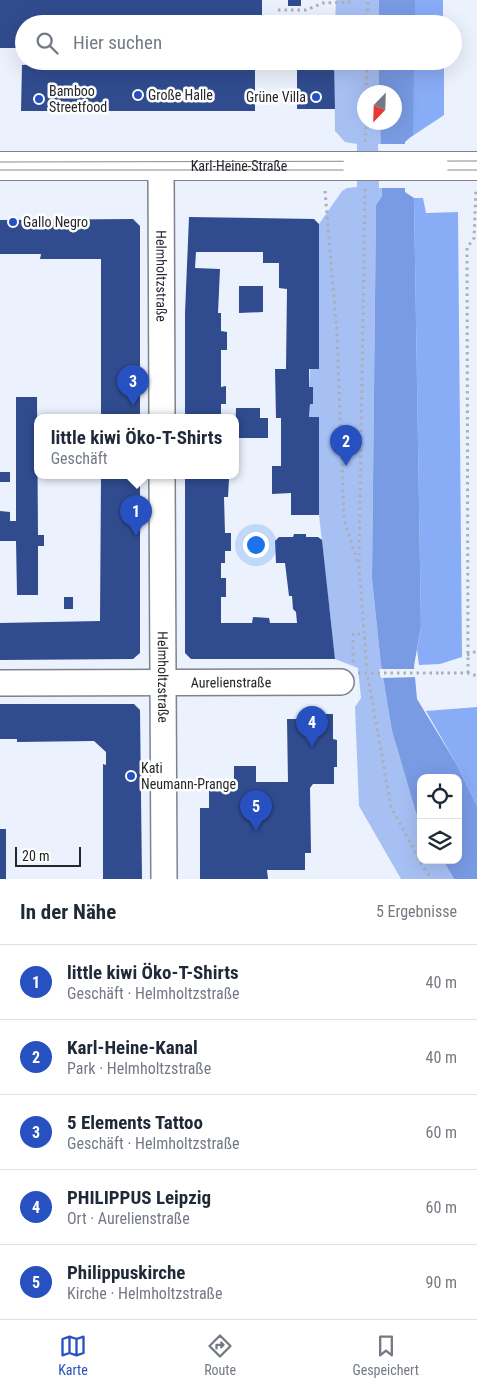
<!DOCTYPE html>
<html lang="de">
<meta charset="utf-8">
<style>
:root{--surface:#fff;--page:#f6f6f7;--text:#1f2937;--muted:#747a83;--line:#e0e1e3;--accent:#2751c0}
body{margin:0;font-family:"Roboto Condensed",sans-serif;background:var(--page);color:var(--text)}
.controls{position:absolute;right:15px;bottom:15px;display:grid;overflow:hidden;border-radius:10px;box-shadow:0 5px 20px #0002}
.controls button{width:45px;height:45px;display:grid;place-items:center;padding:0;border:0;border-bottom:1px solid var(--line);background:var(--surface);color:var(--text);font:25px sans-serif}
.compass{position:absolute;left:357px;top:85px;width:45px;height:45px;border-radius:50%;background:var(--surface);box-shadow:0 5px 20px #0002;rotate:203deg}
.scale{position:absolute;left:15px;bottom:12px;width:66px;box-sizing:border-box;padding-left:5px;border:2px solid #25272b;border-top:0;font-size:14px;line-height:18px;white-space:nowrap;color:#25272b;-webkit-text-stroke:4px #fff;paint-order:stroke}
.you{position:absolute;left:255px;top:544px;width:18px;height:18px;margin:-12px;border:4px solid #fff;border-radius:50%;background:#1a73e8;box-shadow:0 0 0 8px #1a73e833}
.badge{display:grid;place-items:center;width:32px;height:32px;border-radius:50%;background:var(--accent);color:#fff;font-size:16px;font-weight:700}
.pin{position:absolute;translate:-50% -41px;filter:drop-shadow(0 1px 2px #0008)}
.pin::after{content:'';position:absolute;top:26px;width:18px;height:15px;background:inherit;clip-path:polygon(0 0,100% 0,50% 100%)}
.popup{position:absolute;left:34px;top:414px;width:205px;height:65px;box-sizing:border-box;display:grid;place-content:center;border-radius:10px;background:var(--surface);filter:drop-shadow(0 1px 4px #0005);font-size:16px;white-space:nowrap;color:var(--muted)}
.popup b{font-size:19px;color:var(--text)}
.popup::after{content:'';position:absolute;left:50%;top:100%;margin-left:-10px;border:10px solid transparent;border-top-color:var(--surface)}
.list{margin:0;padding:0;list-style:none}
h2{display:flex;justify-content:space-between;align-items:center;height:65px;margin:0;padding:0 20px;font-size:21px}
h2 small{font-size:16px;font-weight:400;color:var(--muted)}
.list li{display:grid;grid-template-columns:32px 1fr auto;gap:15px;align-items:center;box-sizing:border-box;height:75px;padding:0 20px;border-top:1px solid var(--line)}
.list b{display:block;font-size:19px;white-space:nowrap}
.list p{margin:0;font-size:16px;white-space:nowrap;color:var(--muted)}
.list em{font-size:16px;font-style:normal;color:var(--muted)}
.icon{flex:none;width:28px;height:28px;fill:none;stroke:currentColor;stroke-width:2;stroke-linecap:round;stroke-linejoin:round}
.map{position:relative;flex:none;width:477px;height:879px;overflow:hidden}
.search{position:absolute;background:var(--surface);box-shadow:0 5px 20px #0002;left:15px;right:15px;top:15px;height:55px;display:flex;align-items:center;gap:12px;box-sizing:border-box;padding:0 18px;border-radius:28px;color:var(--muted);font-size:19px}
.sheet{height:440px;background:var(--surface)}
nav{display:flex;justify-content:space-around;align-items:center;box-sizing:border-box;height:70px;border-top:1px solid var(--line);background:var(--surface);font-size:14px;color:var(--muted)}
nav a{display:grid;justify-items:center;gap:2px}
nav .on{color:var(--accent)}
.map>svg:first-child{display:block}
</style>
<div class="map">
<svg width="477" height="879" viewBox="0 0 477 879">
<rect width="100%" height="100%" fill="#ecf2fd"/>
<!-- green -->
<g fill="#a7c0f4">
<path d="M336,0h43v24h-44z"/>
<path d="M334,61h45v31h-15v30l16,1 2,73 -6,9 -4,374 9,86 11,66 24,82 5,8v39h22l11,19h-53l-42,-73 -4,-99 6,-9 -3,-30 -23,-9 -16,-144v-98h-10l1,-13h3v-17h-4l1,-18h9v-145l23,-33 5,-3 10,-1v-43l-12,-2 -10,-11z"/>
</g>
<!-- forest -->
<g fill="#89acf6">
<rect x="413" y="0" width="30" height="24"/>
<path d="M412,61h32v54l-33,22z"/>
<path d="M414,198h9l3,15 32,-1 4,445 -22,7 -21,1 -2,-15 4,-24z"/>
<path d="M477,707v99l-20,-41 -31,-54z"/>
</g>
<!-- water -->
<g fill="#799be4">
<rect x="379" y="0" width="36" height="24"/>
<path d="M379,61h35l-1,74 -8,7v50l9,6 7,428 -7,40 3,33 40,66 20,41v73h-23l-11,-19h15v-82h-37v43l-5,-8 -24,-82 -11,-66 -9,-86 4,-374 6,-9 -2,-73 14,-1v-30h-15z"/>
</g>
<!-- pier -->
<g fill="#ecf2fd">
<path d="M378,144h29v44h-28z"/>
<path d="M379,669h38l1,8 -37,1z"/>
</g>
<!-- building -->
<g fill="#304c8f">
<path d="M0,0h262v22h-7v2h-231v24h-24z"/>
<rect x="288" y="0" width="13" height="6"/>
<path d="M39,61h216v50h-234l1,-46 17,-1z"/>
<path d="M297,61h37l1,48h-38z"/>
<path d="M189,217l125,2 5,5v145h-10v18h4v17h-3l-1,13h10v98h-28v-22l-19,1v-28h9v-48h-5l-1,-49h11l1,-80 -8,-1v-25h-16v-11h-67l-1,16 25,1 -2,44h3v18l6,1v18h-6v37l5,-1v18h-5v13h-36v-104z"/>
<path d="M133,219l7,7v191h-39v-158h-61l1,-5h-41v-34z"/>
<path d="M239,286h24v26l-24,1z"/>
<path d="M16,397h21l1,138h6v11h-6v49h-21l-1,-54h-16v-30l10,1v9h6z"/>
<path d="M236,408h24v10h8v20h-33z"/>
<rect x="0" y="472" width="10" height="10"/>
<path d="M101,475h39v178l-7,6 -133,1v-37l100,-2z"/>
<path d="M185,475h39v3l5,1 -1,18h-4l1,36h6v18h-6v12h-4v15h5v19h-5v26h31l1,-6 16,1 1,5h27l-1,-11 -3,-3 -1,-13h-3l-4,-33h-9l-1,-22 4,-4h14l1,-3h12v3h12l4,3 13,119h-144l-6,-6z"/>
<rect x="64" y="597" width="9" height="12"/>
<path d="M0,704h134l6,6 2,169h-39v-115l3,1v-13l-12,-11 -77,1v-3h-17z"/>
<path d="M306,714h27v25l4,1v27h-3v17h-21l-3,4 1,65h-6v17h-38l1,9h-68v-71h9v-26h25v-16h22v16h32l-1,-63h19z"/>
<rect x="0" y="829" width="6" height="50"/>
</g>
<g fill="none" stroke-linecap="round" stroke-linejoin="round">
<defs>
<g id="minor">
<path id="s1" d="M161,166l1,251"/>
<path id="s2" d="M162,475l2,404"/>
<path id="s3" d="M0,683l341,-1"/>
</g>
<g id="tertiary">
<path id="s4" d="M0,166h357"/>
<path d="M434,166h43"/>
</g>
</defs>
<!-- minor casing -->
<use href="#minor" stroke="#7d828c" stroke-width="28"/>
<!-- tertiary casing -->
<use href="#tertiary" stroke="#7d828c" stroke-width="30"/>
<!-- path -->
<g stroke="#aaafb7" stroke-width="3" stroke-dasharray="2.5 4" stroke-linecap="butt">
<path d="M278,10h28l17,-7 28,-1v-2"/>
<path d="M367,24l1,-24"/>
<path d="M366,92l1,-31"/>
<path d="M365,142l1,-20"/>
<path d="M365,189l-6,378 8,103"/>
<path d="M325,191l12,142 7,187 14,44"/>
<path d="M467,655l10,-4"/>
<path d="M353,662v-28h11"/>
<path d="M441,673h27l9,3"/>
<path d="M468,673l-1,-425 7,-10 2,-49"/>
<path d="M368,677l23,130 32,60 9,12"/>
</g>
<!-- minor -->
<use href="#minor" stroke="#fff" stroke-width="25"/>
<!-- tertiary -->
<use href="#tertiary" stroke="#fff" stroke-width="28"/>
<!-- tram -->
<g stroke="#868a91" stroke-width="1">
<path d="M0,162l477,-1"/>
<path d="M0,170h477"/>
</g>
<defs>
<path id="tertiary-bridge" d="M357,166h77"/>
</defs>
<!-- tertiary-bridge casing -->
<use href="#tertiary-bridge" stroke="#7d828c" stroke-width="30" stroke-linecap="butt"/>
<!-- path-bridge -->
<path stroke="#aaafb7" stroke-width="3" stroke-dasharray="2.5 4" stroke-linecap="butt" d="M358,673h83"/>
<!-- tertiary-bridge -->
<use href="#tertiary-bridge" stroke="#fff" stroke-width="28"/>
</g>
<!-- markers -->
<g fill="#2751c0" stroke="#fff" stroke-width="2">
<circle cx="138" cy="95" r="5"/>
<circle cx="316" cy="97" r="5"/>
<circle cx="39" cy="99" r="5"/>
<circle cx="13" cy="222" r="5"/>
<circle cx="131" cy="776" r="5"/>
</g>
<g text-anchor="middle" dominant-baseline="central" stroke-width="5" stroke-linejoin="round" paint-order="stroke">
<!-- poi labels -->
<g font-size="14" fill="#25272b" stroke="#fff" text-anchor="start">
<text x="49" y="91">Bamboo<tspan x="49" dy="16">Streetfood</tspan></text>
<text x="148" y="95">Große Halle</text>
<text x="306" y="97" text-anchor="end">Grüne Villa</text>
<text x="23" y="222">Gallo Negro</text>
<text x="141" y="768">Kati<tspan x="141" dy="16">Neumann-Prange</tspan></text>
</g>
<!-- street labels -->
<g font-size="14" fill="#25272b" stroke="#fff">
<text stroke="none"><textPath href="#s4" startOffset="239">Karl-Heine-Straße</textPath></text>
<text stroke="none"><textPath href="#s1" startOffset="110">Helmholtzstraße</textPath></text>
<text stroke="none"><textPath href="#s2" startOffset="202">Helmholtzstraße</textPath></text>
<text stroke="none"><textPath href="#s3" startOffset="231">Aurelienstraße</textPath></text>
</g>
</g>
</svg>
<div class="controls">
<button><svg class="icon" aria-label="locate" viewBox="0 0 24 24"><circle cx="12" cy="12" r="6"/><path d="M12 2v4M12 18v4M2 12h4M18 12h4"/></svg></button>
<button><svg class="icon" aria-label="layers" viewBox="0 0 24 24"><path d="M12 4l9 5-9 5-9-5zM3 14l9 5 9-5"/></svg></button>
</div>
<svg class="compass" viewBox="-18 -18 36 36"><path d="M0-13l5 13h-10z" fill="#e53935"/><path d="M0 13l5-13h-10z" fill="#747a83"/></svg>
<div class="scale">20 m</div>
<div class="you"></div>
<div class="pin badge" style="left:136px;top:536px">1</div>
<div class="popup"><b>little kiwi Öko-T-Shirts</b>Geschäft</div>
<div class="pin badge" style="left:346px;top:466px">2</div>
<div class="pin badge" style="left:133px;top:406px">3</div>
<div class="pin badge" style="left:312px;top:747px">4</div>
<div class="pin badge" style="left:256px;top:831px">5</div>
<div class="search"><svg class="icon" aria-label="search" viewBox="0 0 24 24"><circle cx="10" cy="10" r="6"/><path d="M15 15l6 6"/></svg>Hier suchen</div>
</div>
<section class="sheet">
<h2>In der Nähe<small>5 Ergebnisse</small></h2>
<ul class="list">
<li><span class="badge">1</span><div><b>little kiwi Öko-T-Shirts</b><p>Geschäft · Helmholtzstraße</p></div><em>40 m</em></li>
<li><span class="badge">2</span><div><b>Karl-Heine-Kanal</b><p>Park · Helmholtzstraße</p></div><em>40 m</em></li>
<li><span class="badge">3</span><div><b>5 Elements Tattoo</b><p>Geschäft · Helmholtzstraße</p></div><em>60 m</em></li>
<li><span class="badge">4</span><div><b>PHILIPPUS Leipzig</b><p>Ort · Aurelienstraße</p></div><em>60 m</em></li>
<li><span class="badge">5</span><div><b>Philippuskirche</b><p>Kirche · Helmholtzstraße</p></div><em>90 m</em></li>
</ul>
</section>
<nav>
<a class="on"><svg class="icon" aria-label="map" viewBox="0 0 24 24"><path d="M3 6l6-2 6 2 6-2v14l-6 2-6-2-6 2zM9 4v14M15 6v14"/></svg>Karte</a>
<a><svg class="icon" aria-label="directions" viewBox="0 0 24 24"><path d="M12 3l9 9-9 9-9-9zM9 14v-3h6M13 9l2 2-2 2"/></svg>Route</a>
<a><svg class="icon" aria-label="saved" viewBox="0 0 24 24"><path d="M7 4h10v16l-5-4-5 4z"/></svg>Gespeichert</a>
</nav>
